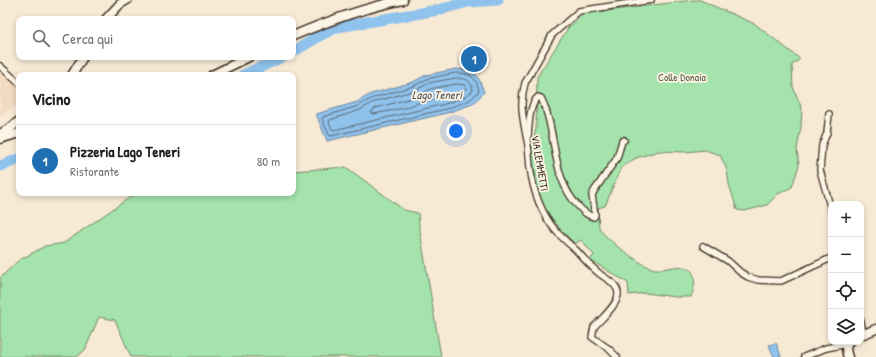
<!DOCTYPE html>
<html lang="it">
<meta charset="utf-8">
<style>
:root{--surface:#fff;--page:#f2f2f2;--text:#202124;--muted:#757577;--line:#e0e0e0;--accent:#1f6fb2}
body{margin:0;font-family:"Patrick Hand",sans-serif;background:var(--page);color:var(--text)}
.controls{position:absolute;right:12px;bottom:12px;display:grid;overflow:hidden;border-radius:8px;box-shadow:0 2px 6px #0003}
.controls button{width:36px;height:36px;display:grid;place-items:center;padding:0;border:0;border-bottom:1px solid var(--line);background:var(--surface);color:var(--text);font:20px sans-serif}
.you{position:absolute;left:456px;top:131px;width:14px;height:14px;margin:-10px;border:3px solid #fff;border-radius:50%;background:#1a73e8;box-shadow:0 0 0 6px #1a73e833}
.badge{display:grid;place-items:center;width:26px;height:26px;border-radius:50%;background:var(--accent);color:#fff;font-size:13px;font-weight:700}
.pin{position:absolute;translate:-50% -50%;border:2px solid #fff;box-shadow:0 1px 4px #0006}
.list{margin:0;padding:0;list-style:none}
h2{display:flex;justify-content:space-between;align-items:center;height:52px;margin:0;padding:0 16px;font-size:17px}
h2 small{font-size:13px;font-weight:400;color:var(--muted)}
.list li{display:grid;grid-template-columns:26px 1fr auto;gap:12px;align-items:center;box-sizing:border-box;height:72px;padding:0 16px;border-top:1px solid var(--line)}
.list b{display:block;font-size:15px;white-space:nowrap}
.list p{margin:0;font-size:13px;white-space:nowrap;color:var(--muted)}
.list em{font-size:13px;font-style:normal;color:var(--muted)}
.icon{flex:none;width:22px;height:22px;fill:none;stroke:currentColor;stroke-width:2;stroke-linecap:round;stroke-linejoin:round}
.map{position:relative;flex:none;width:876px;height:357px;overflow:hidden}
.search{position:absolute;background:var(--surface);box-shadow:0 2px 6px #0003;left:16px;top:16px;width:280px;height:44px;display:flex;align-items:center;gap:10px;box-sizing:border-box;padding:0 14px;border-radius:8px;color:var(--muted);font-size:15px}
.panel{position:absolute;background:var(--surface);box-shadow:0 2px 6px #0003;left:16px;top:72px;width:280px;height:124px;border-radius:8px}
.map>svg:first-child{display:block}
</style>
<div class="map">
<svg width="876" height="357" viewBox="0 0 876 357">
<rect width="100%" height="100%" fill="#f7ead5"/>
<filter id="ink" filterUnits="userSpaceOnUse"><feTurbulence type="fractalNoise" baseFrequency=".025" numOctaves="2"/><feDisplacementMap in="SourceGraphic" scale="8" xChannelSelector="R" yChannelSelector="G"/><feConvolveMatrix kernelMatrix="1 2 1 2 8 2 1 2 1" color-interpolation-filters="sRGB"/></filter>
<g filter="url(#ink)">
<!-- built -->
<path fill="#f1dcc1" d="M0,71l10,8 9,10v14l-19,14z"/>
<!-- green -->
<g fill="#a4e3ac" stroke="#708665">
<path d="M693,0h7l55,24 45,35 -8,6 1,22 9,22 -1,18 -4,22 2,16 -7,22 -14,7 -11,11 -22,6 -8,-1 -8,-26 -2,-14 -7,-15 -15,-5 -19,2 -27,-1 -23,7 -15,10 -16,38 -7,2c1,6 0,13 1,19 4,11 44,40 56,42 11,1 25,-6 34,0 9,5 5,21 2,28h-15l-31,-4 -16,2 -1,-12 -38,-23 4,-5 -13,-15 -6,4 -15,-15 -17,-23 -6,-19 -6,-36 5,-22 1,-52 31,-49 15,-14z"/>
<path d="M346,167l58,43 14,3 1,12 22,132h-310l-16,-37 -16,-3 -14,33 -8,7h-77v-79l18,-17 27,-15 19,-3 72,-50h157v-22z"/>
</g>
<!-- water -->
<g fill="#8fc2ec" stroke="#6d859a">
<path d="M456,69c21,2 21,4 28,23l-11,12 -26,9 -120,28 -11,-27 41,-12 14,-8 42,-12 13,-7z"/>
<path d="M776,343l5,13 -7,1 -5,-12z"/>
</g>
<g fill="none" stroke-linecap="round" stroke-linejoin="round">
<!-- shore -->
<g stroke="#5d6770" stroke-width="1">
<path d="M456,73c15,1 19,2 23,18l-9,9 -24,9 -115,27 -2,-1 -7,-16 1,-2 35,-11 15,-8 41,-12 13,-7z"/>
<path d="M456,78c10,1 15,1 17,12l-6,6 -22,8 -111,26 -2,-1 -3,-7 1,-2 30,-10 14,-8 42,-12 13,-7z"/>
<path d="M457,84l8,1 1,4 -2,2 -21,7 -25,5 -14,5 -30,6 -3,-1 1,-2 4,-3 32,-9 12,-4 10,-6z"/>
</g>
<!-- river -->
<g stroke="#8fc2ec" stroke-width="11">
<path d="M293,52l28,-17 17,-8 100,-17 30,-8 30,-2"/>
<path d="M243,75l39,-18"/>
<path d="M0,166l19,-7"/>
</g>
<defs>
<g id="street">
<path d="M0,66l19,17"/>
<path d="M829,114l-2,19 -5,12 -2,25 11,40"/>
<path d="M528,136c1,-11 1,-31 10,-39l3,1c17,34 9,80 38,109 5,5 9,9 15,10l1,-2 -2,-13 -1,-7 2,-4 23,-33 5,-17 2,-1"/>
<path d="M703,246l25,15 12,11 8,5 10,3 23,1 50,-23"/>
<path d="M861,321l2,13"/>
<path d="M617,357l-8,-8 -17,-12 2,-10c7,-8 25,-23 24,-34 -1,-10 -12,-14 -18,-19 -9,-7 -17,-16 -24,-24 -7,-6 -14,-12 -20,-19 -16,-19 -23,-40 -26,-64 -1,-9 -1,-18 -3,-27 -4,-21 -8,-36 -2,-57l27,-48 27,-24 72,-11"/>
<path d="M804,357l22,-9 21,-4"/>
</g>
<g id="secondary">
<path d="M106,19l14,-15 7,-4"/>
<path d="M293,36c37,-16 70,-28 110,-36"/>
<path d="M72,75l11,-18"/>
<path d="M212,75l37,-18"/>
<path d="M0,134l12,-7 7,-6"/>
<path d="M0,139l19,-6"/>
<path d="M861,335l15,-6"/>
<path d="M848,357c-2,-5 -3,-11 1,-15"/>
</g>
</defs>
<!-- street casing -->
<use href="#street" stroke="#3b2a1e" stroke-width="8"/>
<!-- secondary casing -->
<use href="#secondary" stroke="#3b2a1e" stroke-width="11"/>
<!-- street -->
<use href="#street" stroke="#fcf5e5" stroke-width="5.5"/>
<!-- secondary -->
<use href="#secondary" stroke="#fcf5e5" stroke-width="8"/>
</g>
</g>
<g text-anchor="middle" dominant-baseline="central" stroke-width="3.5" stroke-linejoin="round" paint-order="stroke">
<!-- park labels -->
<g font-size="11" fill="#555842" stroke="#fcf5e5">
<text x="682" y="77">Colle Donaia</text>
</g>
<!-- street labels -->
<g font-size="11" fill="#3b2a1e" stroke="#fcf5e5">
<text transform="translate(540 163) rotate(80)">VIA LEMMETTI</text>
</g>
<!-- water labels -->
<g font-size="12" font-style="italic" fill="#54585c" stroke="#fcf5e5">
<text x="437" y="94">Lago Teneri</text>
</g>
</g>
</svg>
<div class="controls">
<button>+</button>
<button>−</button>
<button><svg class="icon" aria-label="locate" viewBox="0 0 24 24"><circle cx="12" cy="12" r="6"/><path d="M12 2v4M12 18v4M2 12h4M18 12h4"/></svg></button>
<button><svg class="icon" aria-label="layers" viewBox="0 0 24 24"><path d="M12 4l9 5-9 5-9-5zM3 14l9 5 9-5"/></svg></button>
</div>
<div class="you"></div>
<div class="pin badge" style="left:474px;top:59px">1</div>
<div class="search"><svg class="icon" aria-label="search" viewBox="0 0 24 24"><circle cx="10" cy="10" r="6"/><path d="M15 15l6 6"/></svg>Cerca qui</div>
<section class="panel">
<h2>Vicino<small></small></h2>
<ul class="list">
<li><span class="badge">1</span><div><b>Pizzeria Lago Teneri</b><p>Ristorante</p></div><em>80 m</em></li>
</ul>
</section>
</div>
